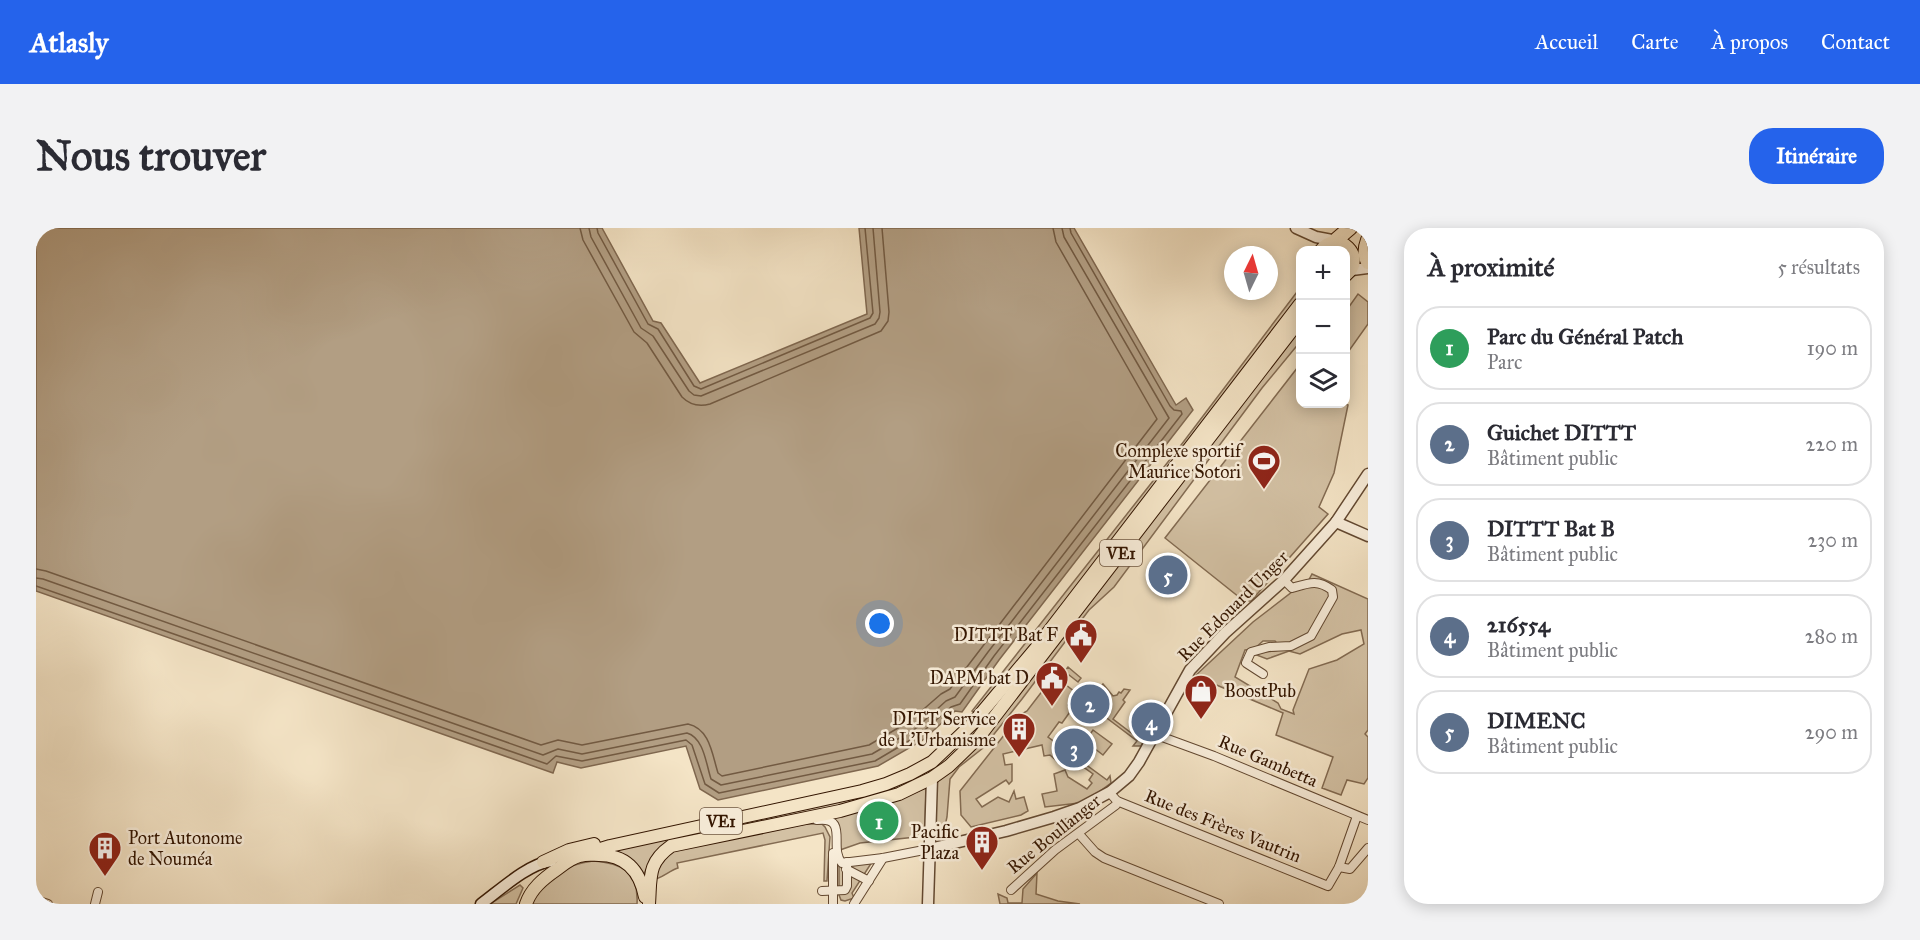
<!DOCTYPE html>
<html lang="fr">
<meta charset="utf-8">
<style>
:root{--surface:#fff;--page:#f2f2f3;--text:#2b2b33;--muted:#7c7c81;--line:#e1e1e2;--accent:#2563eb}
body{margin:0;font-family:"IM FELL Great Primer",serif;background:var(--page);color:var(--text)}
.controls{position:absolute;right:18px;top:18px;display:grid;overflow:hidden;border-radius:12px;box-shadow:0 3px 15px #0003}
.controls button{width:54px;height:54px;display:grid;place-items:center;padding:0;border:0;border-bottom:2px solid var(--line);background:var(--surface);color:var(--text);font:30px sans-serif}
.compass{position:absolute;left:1188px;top:18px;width:54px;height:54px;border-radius:50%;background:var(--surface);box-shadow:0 3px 15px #0003;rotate:5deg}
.you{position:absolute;left:844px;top:396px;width:21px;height:21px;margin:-15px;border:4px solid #fff;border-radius:50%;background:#1a73e8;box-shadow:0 0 0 9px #1a73e833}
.badge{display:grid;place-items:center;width:39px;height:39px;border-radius:50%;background:var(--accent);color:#fff;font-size:20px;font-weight:700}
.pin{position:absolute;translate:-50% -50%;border:3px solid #fff;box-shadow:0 2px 6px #0006}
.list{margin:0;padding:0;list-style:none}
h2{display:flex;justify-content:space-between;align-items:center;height:78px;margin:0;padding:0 24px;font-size:26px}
h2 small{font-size:20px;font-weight:400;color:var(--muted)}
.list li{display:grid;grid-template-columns:39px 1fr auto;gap:18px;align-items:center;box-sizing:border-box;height:84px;margin:0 12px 12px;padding:0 12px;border:2px solid var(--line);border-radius:24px}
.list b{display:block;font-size:22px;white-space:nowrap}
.list p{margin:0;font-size:20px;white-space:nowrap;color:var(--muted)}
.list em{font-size:20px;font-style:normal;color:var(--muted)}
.icon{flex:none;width:33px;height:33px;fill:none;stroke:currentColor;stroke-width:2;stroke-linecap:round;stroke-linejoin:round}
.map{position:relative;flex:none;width:1332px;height:676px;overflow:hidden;border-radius:24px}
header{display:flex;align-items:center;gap:36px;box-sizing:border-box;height:84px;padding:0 30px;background:var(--accent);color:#fff}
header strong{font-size:28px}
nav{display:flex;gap:33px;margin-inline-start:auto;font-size:21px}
.intro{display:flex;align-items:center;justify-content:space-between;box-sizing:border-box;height:144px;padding:0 36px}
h1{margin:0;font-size:42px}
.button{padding:15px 27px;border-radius:24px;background:var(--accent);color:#fff;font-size:21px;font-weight:700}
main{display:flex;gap:36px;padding:0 36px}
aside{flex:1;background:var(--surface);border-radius:24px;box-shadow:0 3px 15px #0003}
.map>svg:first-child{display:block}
</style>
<header>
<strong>Atlasly</strong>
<nav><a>Accueil</a><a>Carte</a><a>À propos</a><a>Contact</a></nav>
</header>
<div class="intro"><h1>Nous trouver</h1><a class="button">Itinéraire</a></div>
<main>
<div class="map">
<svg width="1332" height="676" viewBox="0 0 1332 676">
<rect width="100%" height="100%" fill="#f4e4c6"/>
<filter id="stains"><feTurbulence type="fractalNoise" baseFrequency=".00333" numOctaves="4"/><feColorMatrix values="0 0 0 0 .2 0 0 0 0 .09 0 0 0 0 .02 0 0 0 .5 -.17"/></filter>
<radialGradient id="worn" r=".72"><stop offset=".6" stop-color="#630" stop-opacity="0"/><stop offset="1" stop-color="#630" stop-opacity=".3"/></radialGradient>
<!-- green -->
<g fill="#d3c1a4" stroke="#836b52" stroke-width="1.5" fill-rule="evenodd">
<path d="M1264,60v10l-4,7 -319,409 -5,-3 203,-258z"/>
<path d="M1322,66l10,8v22l-22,31v-44z"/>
<path d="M1264,99v15l-38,46 -148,199 -25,23 -67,89 -39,49 -24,19 -9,12 -3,38 -3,13 -8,8 -3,-3 1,-53 21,-15z"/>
<path d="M1262,139l2,2v35h45l3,1 -14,68 -15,34 9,7 -77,87h-7l-79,-63z"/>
<path d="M1276,346l56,25v131l-3,4 3,3v41l-4,6 -17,-4 -6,15 -19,-7 11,-31 -57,-22 7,-22 -88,-37 58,-54 39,-30 13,-5zM1325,402l3,14 -27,16 -28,9 -16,41 1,4 -13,-5 -3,-6 -43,-26 10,-27 9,-1 9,-8h12l7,8c-10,4 -19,1 -28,5l13,5 22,-8 11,3 42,-20z"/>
<path d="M1032,439l13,11 -3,4 -9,-7 -8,9 3,3 2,-2 14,11 -5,7 -4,-2 -3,4 4,4 -10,14 -3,-1 -11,15 59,43 3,-4 1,7 -15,11 -17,9 -34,4 -3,-13 15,-3 -3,-17 11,-4 3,7 19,12 5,-6 -3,-3 4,-6 -25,-18 -7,9 -11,-10 -6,1 -2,-11 -39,9 2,11 7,-1v17l-3,3 -3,-4 -30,19 6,8 16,-10 11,5 5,-11 2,8 8,-2 4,14 -7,4 -50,12 -10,-12 -1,-24 60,-76 7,-4 23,-30 5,2z"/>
<path d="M1067,456l10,12 4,-1 2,-3 2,1 3,-4 6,1 -7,10 2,2 -12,17 30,23 -2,4h-8l4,-5 -37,-28 -7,9 -8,-6 13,-17 -4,-4z"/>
<path d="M1057,502l19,14 -9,11 -18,-14z"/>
<path d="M889,542l-2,9 -35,15 -56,14 -156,32 -26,22 -7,14 -35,-26z"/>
<path d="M890,560l-1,48 -65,7 -20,7 -11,-33 52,-11z"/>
<path d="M769,596h17l3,3 5,10 -3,44h-3l1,-41 -2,-7 -146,30 1,5c-10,3 -17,12 -28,12l5,-13 21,-19z"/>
<path d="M557,633c29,2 46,11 44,43h-106c15,-25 33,-40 62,-43z"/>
<path d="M836,634l-20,31 2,5 -9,3 -4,-1 -2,-5v-29z"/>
<path d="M1001,645l-1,21 22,7 22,3h-80l-2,-10 9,4 1,5h14l1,-14z"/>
<path d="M484,657l3,3 -7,16h-26z"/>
</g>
<!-- water -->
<path fill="#b29e83" stroke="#7f674f" stroke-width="1.5" d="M0,0h566l51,93 8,2 39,60 167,-69 -8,-86h215l102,177 10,-7 7,12 -194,250 -37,52 -7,-1 -32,29 -45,26 -160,34 -18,-11 -14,-43 -105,22 -24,-6 -4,11 -517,-182z"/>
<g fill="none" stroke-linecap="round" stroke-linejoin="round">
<!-- shore -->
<g stroke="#725a42" stroke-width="1.5">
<path d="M544,0l3,12 51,92 13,11 35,54c8,8 17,10 28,7l171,-73 7,-10 1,-9 -7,-84"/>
<path d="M553,0l2,9 50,91 12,8 36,55 5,4 7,1 174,-72 4,-6 1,-6 -7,-84"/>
<path d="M561,0l1,5 50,91 10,5 36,57 7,3 169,-71 3,-5 -8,-85"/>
<path d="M0,341l10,2 495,174 17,-5 24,5 106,-21c22,5 24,30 30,49l4,3 147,-31 41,-24 31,-27 9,-5 207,-270 -101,-177 -3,-14"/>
<path d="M0,350l7,1 500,176 15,-6 24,5 105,-21c17,5 19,31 24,46l10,6 151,-31 43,-25 31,-28 9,-4 33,-45 181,-234 -105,-181 -2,-9"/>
<path d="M0,358l511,178 9,-8 26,5 104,-21 6,5 13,39 14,9 156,-32 44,-26 32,-28 9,-3 34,-48 188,-242 -1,-3 -7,-1 -4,-4 -99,-173 -1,-5"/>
</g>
<defs>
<g id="minor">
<path d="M1227,446l-17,-11 5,-11 18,-5 22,-1 20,-10 22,-39 -1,-7c-15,-11 -23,-7 -40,-2l-8,-8"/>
<path d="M1118,506l60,22 154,64"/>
<path d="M1073,564l8,9 211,85 11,-19 18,-51"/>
<path d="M781,592c33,-4 11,28 25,43l41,-5 46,-9"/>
<path d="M1043,606l16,18 9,6 115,46"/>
<path d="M797,625v51"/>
<path d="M1303,639l11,2 18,-21"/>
<path d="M810,641l23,12"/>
<path d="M975,662l44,-40 61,-45 1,-4"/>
<path d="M786,663l23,-1 2,-4v-24"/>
<path d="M0,672l12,4"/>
<path d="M59,676l3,-12"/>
<path d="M818,676l29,-46"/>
</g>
<g id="tertiary">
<path d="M1260,0l20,9 16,3"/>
<path d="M1316,42l16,-2"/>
<path d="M1300,294l32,14"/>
<path d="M893,621l77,-18 48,-14 26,-9 30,-16 19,-16 10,-14 51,-92 35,-37 59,-53 52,-58 32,-48"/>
<path d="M892,676l4,-126"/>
</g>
<path id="secondary" d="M445,676c19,-14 47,-40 70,-43"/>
<g id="primary">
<path d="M1285,22c17,-22 47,7 25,25"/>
<path d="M545,627l29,-9 252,-55 24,-7 24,-10 22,-12 40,-38 64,-76 264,-344"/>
<path d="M507,634l26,-12 25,-6"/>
<path d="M490,676c5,-15 17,-25 30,-34 7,-5 15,-12 24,-14 6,-2 13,-1 19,-1 27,0 41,16 46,42"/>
<path d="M613,676c2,-26 -2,-41 22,-58l169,-35 59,-17 33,-16 17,-12 30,-29 321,-417"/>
</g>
<g id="trunk">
<path d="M1301,11l13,-11"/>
<path d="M1332,12c-3,8 -4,15 0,22"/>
</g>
</defs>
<!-- minor casing -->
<use href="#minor" stroke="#634932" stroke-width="10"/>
<!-- tertiary casing -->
<use href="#tertiary" stroke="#634932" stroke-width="13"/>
<!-- secondary casing -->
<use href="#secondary" stroke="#331500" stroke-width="13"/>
<!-- primary casing -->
<use href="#primary" stroke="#331500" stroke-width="14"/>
<!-- trunk casing -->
<use href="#trunk" stroke="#331500" stroke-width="16"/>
<!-- minor -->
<use href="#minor" stroke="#f8edda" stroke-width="8"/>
<!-- tertiary -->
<use href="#tertiary" stroke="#f8edda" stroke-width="10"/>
<!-- secondary -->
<use href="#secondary" stroke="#f8edda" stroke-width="10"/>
<!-- primary -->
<use href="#primary" stroke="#f4e4c6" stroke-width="12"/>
<!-- trunk -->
<use href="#trunk" stroke="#f4e4c6" stroke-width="14"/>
</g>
<!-- icons -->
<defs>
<symbol id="stadium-pin" viewBox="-11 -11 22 30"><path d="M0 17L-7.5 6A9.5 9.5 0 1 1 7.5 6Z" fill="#8f2418" stroke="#f8edda"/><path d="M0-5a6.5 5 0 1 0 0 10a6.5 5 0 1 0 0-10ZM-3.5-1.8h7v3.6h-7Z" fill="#fff"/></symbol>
<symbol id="civic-pin" viewBox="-11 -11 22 30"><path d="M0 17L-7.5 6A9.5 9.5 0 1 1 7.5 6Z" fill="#8f2418" stroke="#f8edda"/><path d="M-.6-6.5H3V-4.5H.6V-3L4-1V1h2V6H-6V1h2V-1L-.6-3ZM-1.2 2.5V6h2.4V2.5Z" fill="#fff"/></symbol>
<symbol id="shop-pin" viewBox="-11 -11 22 30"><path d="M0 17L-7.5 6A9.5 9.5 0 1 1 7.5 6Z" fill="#8f2418" stroke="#f8edda"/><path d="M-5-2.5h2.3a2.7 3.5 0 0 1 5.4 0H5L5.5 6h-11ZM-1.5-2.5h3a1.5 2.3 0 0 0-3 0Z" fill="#fff"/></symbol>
<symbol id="building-pin" viewBox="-11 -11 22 30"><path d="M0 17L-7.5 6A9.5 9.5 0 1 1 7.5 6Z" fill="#8f2418" stroke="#f8edda"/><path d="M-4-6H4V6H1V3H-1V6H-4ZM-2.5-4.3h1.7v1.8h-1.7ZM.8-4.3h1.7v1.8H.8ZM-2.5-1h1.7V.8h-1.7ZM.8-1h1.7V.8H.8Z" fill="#fff"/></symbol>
</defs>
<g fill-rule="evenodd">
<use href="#stadium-pin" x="1209" y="214" width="38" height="52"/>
<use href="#civic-pin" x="1026" y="388" width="38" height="52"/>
<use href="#civic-pin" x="997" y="431" width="38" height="52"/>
<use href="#shop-pin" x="1146" y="444" width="38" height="52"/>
<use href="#building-pin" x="964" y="482" width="38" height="52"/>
<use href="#building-pin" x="927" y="595" width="38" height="52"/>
<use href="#building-pin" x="50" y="601" width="38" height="52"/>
</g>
<g text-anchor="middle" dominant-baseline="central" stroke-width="5" stroke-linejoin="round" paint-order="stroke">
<!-- shield labels -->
<g fill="#f8edda" stroke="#6e5641" stroke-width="1.5">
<rect x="1064" y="312" width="42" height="26" rx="4.5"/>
<rect x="664" y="580" width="42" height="26" rx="4.5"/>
</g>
<g font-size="16" font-weight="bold" fill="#331500">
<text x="1085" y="325">VE1</text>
<text x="685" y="593">VE1</text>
</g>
<!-- poi labels -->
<g font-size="18" fill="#331500" stroke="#f8edda" text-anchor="end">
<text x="1205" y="223">Complexe sportif<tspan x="1205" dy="21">Maurice Sotori</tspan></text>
<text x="1022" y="407">DITTT Bat F</text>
<text x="993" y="450">DAPM bat D</text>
<text x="1188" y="463" text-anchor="start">BoostPub</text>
<text x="960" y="491">DITT Service<tspan x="960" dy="21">de L'Urbanisme</tspan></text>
<text x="923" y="604">Pacific<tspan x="923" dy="21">Plaza</tspan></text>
<text x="92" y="610" text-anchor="start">Port Autonome<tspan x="92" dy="21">de Nouméa</tspan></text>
</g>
<!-- street labels -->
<g font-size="18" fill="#331500" stroke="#f8edda">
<text transform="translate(1197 378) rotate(-45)">Rue Edouard Unger</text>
<text transform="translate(1232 533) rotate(23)">Rue Gambetta</text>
<text transform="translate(1187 598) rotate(22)">Rue des Frères Vautrin</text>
<text transform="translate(1018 606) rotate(-39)">Rue Boullanger</text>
</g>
</g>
<rect width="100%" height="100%" filter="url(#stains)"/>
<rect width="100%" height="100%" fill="url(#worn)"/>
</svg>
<div class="controls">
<button>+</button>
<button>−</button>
<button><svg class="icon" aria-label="layers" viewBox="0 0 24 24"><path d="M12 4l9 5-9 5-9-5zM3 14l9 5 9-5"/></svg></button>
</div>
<svg class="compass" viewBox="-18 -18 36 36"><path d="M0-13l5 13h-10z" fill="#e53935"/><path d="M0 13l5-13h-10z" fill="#7c7c81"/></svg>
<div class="you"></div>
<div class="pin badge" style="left:843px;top:593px;background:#2e9e5b">1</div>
<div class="pin badge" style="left:1054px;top:476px;background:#5c6f8a">2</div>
<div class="pin badge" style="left:1038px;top:520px;background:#5c6f8a">3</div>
<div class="pin badge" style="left:1115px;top:494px;background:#5c6f8a">4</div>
<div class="pin badge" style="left:1132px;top:347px;background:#5c6f8a">5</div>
</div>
<aside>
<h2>À proximité<small>5 résultats</small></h2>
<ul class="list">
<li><span class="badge" style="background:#2e9e5b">1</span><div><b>Parc du Général Patch</b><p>Parc</p></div><em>190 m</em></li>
<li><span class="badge" style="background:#5c6f8a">2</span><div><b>Guichet DITTT</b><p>Bâtiment public</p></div><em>220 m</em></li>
<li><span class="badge" style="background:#5c6f8a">3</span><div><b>DITTT Bat B</b><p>Bâtiment public</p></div><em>230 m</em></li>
<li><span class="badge" style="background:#5c6f8a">4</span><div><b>216554</b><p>Bâtiment public</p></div><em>280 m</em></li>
<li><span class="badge" style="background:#5c6f8a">5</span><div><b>DIMENC</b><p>Bâtiment public</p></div><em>290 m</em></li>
</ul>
</aside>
</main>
